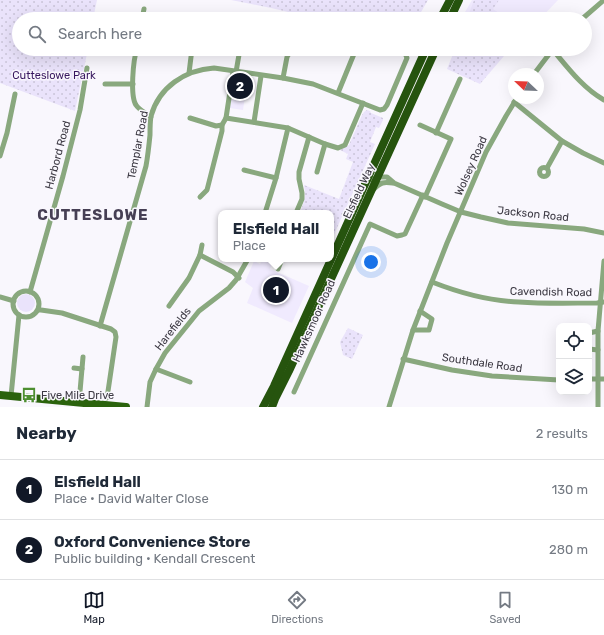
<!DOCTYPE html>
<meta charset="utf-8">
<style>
:root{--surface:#fff;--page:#f6f6f7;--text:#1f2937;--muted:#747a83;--line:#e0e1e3;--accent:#111827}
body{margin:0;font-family:Rubik,sans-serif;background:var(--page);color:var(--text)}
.controls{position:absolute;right:12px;bottom:12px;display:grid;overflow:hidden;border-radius:8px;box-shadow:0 4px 16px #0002}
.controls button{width:36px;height:36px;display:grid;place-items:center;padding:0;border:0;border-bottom:1px solid var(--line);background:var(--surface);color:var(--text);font:20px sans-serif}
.compass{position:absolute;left:508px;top:68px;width:36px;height:36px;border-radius:50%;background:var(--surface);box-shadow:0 4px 16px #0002;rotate:293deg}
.you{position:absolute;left:371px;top:262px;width:14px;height:14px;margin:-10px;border:3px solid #fff;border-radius:50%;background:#1a73e8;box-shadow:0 0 0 6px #1a73e833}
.badge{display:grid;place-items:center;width:26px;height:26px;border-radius:50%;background:var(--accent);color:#fff;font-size:13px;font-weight:700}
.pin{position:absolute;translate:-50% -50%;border:2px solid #fff;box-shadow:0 1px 4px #0006}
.popup{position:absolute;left:218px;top:210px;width:116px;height:52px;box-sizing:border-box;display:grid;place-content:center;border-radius:8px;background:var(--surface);filter:drop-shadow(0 1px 3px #0005);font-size:13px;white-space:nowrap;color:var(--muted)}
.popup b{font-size:15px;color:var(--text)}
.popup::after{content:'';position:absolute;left:50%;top:100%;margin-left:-8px;border:8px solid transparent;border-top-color:var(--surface)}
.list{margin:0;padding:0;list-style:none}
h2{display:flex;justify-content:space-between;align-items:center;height:52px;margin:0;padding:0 16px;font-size:17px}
h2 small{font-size:13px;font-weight:400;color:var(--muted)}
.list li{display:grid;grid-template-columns:26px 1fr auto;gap:12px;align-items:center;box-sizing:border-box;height:60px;padding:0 16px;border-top:1px solid var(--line)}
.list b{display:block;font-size:15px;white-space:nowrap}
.list p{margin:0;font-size:13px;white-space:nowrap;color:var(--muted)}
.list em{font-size:13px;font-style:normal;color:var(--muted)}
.icon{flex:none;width:22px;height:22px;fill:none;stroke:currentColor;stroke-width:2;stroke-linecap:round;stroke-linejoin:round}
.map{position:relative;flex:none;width:604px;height:407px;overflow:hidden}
.search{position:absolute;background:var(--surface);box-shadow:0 4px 16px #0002;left:12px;right:12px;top:12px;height:44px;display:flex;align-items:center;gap:10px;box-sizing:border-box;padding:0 14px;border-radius:22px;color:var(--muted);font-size:15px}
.sheet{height:172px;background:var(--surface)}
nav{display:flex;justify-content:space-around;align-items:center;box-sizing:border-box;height:56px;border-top:1px solid var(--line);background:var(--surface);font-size:11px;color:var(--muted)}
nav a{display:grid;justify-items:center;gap:2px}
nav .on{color:var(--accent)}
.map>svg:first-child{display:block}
</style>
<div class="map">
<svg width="604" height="407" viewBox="0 0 604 407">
<defs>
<pattern id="park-dots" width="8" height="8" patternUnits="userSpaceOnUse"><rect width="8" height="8" fill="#eae3fb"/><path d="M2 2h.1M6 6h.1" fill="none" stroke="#cac4d8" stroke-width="1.8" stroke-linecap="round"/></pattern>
</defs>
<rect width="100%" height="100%" fill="#f9f7fd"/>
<!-- built -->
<g fill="#f0eafe">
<path d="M472,0h86l-18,19h-79z"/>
<path d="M234,75l14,2 -5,33 -13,-2z"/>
<path d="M262,259h5l6,3 -3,7 39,17 -17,37 -45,-20 6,-15 -8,-6 9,-21 6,3z"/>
</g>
<!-- green -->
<circle fill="#eae3fb" cx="26" cy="303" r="9"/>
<!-- park -->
<g fill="url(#park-dots)">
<path d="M0,0h97l-4,19h-74v30h69l-13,62 -75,-28z"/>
<path d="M231,0h197l-11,19h-98l-48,-11z"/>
<path d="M474,0h25l-6,9 15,10h-41z"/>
<path d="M455,49h55l-30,35 -33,-15z"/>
<path d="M367,110l3,1 1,2 12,5v2l-4,8 -3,-1 -6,15 5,2 -44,97v-28h-31c4,-11 6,-16 4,-28l35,14 14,-37 -7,-3 2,-5 -8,-4 9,-5 13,-30 2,-3z"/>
<path d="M348,328l15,7 -11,24 -9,-4 -3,-13z"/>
</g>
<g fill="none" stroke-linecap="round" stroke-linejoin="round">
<!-- minor -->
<g stroke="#89a87e" stroke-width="5">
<path d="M142,19l2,-10"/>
<path d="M269,19v-3"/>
<path d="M582,19l22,-19"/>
<path d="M137,49c-4,11 -7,47 -1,56 3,5 10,8 15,12"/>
<path d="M553,50c15,18 30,38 51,50"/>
<path d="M233,72l-7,46 62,10 37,16 13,4 7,-3 18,-42"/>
<path d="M236,72l4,-23"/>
<path d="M189,73l3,-24"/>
<path d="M534,74l19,-25"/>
<path d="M283,78l4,-21 5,-8"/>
<path d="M105,84h28"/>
<path d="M338,93l18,-44"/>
<path d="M514,102l48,39 21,12 21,10"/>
<path d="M190,118l26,8 6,-1"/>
<path d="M254,122l7,-46"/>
<path d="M420,125l31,14 -26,58"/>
<path d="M436,133l24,-54"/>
<path d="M0,156l7,-23 8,-39"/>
<circle cx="544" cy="172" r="4.5"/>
<path d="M547,168l15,-27"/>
<path d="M244,170l32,8"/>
<path d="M317,172l8,-28"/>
<path d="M367,181l11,-4h9l7,6 48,21 19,8 20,5 27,6 76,6 20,4"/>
<path d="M374,189c7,-7 9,-7 19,-6"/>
<path d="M200,197l7,-7 15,-59v-6l4,-7"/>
<path d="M265,213l11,-35 12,-50"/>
<path d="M296,213l6,-14v-6l-3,-14v-7l10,-35"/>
<path d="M200,255l33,17 6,6"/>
<path d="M278,269l4,-10"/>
<path d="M432,282c28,11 57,19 87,20 26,2 52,1 78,1l7,-1"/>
<circle cx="26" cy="304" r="13"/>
<path d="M30,292l33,-116 17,-66 7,-42"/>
<path d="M0,297l14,4"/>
<path d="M169,306l20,-28 11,-23 2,-10"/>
<path d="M38,310h3l21,3 49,16 4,3 1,5 -9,61"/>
<path d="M100,326l46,-160c2,-11 3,-21 4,-31 0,-6 0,-13 1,-19 8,-29 34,-46 63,-48l69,10 30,6 67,26 4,-1 3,-4 20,-47 -2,-5"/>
<path d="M413,330h16l3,-11 -12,-8"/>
<path d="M589,333l9,-2"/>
<path d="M589,349l9,1"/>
<path d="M403,359l49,11 40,6 67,4"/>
<path d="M74,368l8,1"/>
<path d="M156,369l34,13"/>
<path d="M589,379h15"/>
<path d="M294,392l76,-168 27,12 5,-1 3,-1 18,-39"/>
<path d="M11,396l8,-81"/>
<path d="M79,403l4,-46"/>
<path d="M147,407l3,-25 6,-13 9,-16 34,-42 30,-23 7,-8 12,-21"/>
<path d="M389,407l24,-77 34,-87 39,-91 20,-36 11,-18"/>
<path d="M598,407v-76l6,-70"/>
</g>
<!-- primary -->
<path stroke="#2b630d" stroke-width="8" d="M0,395l126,12"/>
<!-- trunk -->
<g stroke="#26540e" stroke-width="8">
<path d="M440,19l10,-19"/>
<path d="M450,19l9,-19"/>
<path d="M263,407l11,-21 152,-337"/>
<path d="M272,407l3,-8 14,-28 147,-322"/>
</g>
</g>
<!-- icons -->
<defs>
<symbol id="bus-bare" viewBox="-9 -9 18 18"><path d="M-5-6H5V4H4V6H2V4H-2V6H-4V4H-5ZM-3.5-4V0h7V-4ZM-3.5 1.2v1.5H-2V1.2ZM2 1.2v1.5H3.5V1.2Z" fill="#4d8e30" stroke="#f9f7fd" stroke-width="2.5" paint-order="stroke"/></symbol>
</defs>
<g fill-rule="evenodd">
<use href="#bus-bare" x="18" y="384" width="22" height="22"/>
</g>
<g text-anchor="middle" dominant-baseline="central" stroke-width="3" stroke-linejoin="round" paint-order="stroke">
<!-- park labels -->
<g font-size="11" fill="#391960" stroke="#f9f7fd">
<text x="54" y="75">Cutteslowe Park</text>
</g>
<!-- street labels -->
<g font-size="11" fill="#3d3a44" stroke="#f9f7fd">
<text transform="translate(138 145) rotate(-79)">Templar Road</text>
<text transform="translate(58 155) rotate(-75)">Harbord Road</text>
<text transform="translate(471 166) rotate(-66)">Wolsey Road</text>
<text transform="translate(359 191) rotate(-65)">Elsfield Way</text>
<text transform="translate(533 214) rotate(6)">Jackson Road</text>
<text transform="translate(551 292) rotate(1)">Cavendish Road</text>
<text transform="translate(314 321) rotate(-66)">Hawksmoor Road</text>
<text transform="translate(173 329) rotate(-52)">Harefields</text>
<text transform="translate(482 363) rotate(8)">Southdale Road</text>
</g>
<!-- poi labels -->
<g font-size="11" fill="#3d3a44" stroke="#f9f7fd" text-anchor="start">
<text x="41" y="395">Five Mile Drive</text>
</g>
<!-- district labels -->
<g font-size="15" font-weight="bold" letter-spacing="1" fill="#463f54" stroke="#f9f7fd">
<text x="93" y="215">CUTTESLOWE</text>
</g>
</g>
</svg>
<div class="controls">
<button><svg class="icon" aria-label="locate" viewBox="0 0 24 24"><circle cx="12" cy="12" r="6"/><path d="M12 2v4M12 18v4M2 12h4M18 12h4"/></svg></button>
<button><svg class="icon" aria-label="layers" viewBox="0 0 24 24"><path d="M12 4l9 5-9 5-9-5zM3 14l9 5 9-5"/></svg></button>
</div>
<svg class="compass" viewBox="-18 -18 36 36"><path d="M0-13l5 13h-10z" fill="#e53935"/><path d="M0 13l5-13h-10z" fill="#747a83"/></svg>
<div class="you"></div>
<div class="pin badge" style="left:276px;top:290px">1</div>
<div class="popup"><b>Elsfield Hall</b>Place</div>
<div class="pin badge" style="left:240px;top:86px">2</div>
<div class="search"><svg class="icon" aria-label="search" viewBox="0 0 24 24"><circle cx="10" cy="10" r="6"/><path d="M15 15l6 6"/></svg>Search here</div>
</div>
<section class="sheet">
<h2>Nearby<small>2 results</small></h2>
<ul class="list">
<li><span class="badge">1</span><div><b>Elsfield Hall</b><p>Place · David Walter Close</p></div><em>130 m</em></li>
<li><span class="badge">2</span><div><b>Oxford Convenience Store</b><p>Public building · Kendall Crescent</p></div><em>280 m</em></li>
</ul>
</section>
<nav>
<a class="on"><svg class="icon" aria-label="map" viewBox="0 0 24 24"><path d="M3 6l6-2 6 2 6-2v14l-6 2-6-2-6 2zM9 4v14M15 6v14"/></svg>Map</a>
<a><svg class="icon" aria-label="directions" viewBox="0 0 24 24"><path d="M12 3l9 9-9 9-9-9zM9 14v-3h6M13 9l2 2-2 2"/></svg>Directions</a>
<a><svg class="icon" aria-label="saved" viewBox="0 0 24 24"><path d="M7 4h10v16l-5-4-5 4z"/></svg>Saved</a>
</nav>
